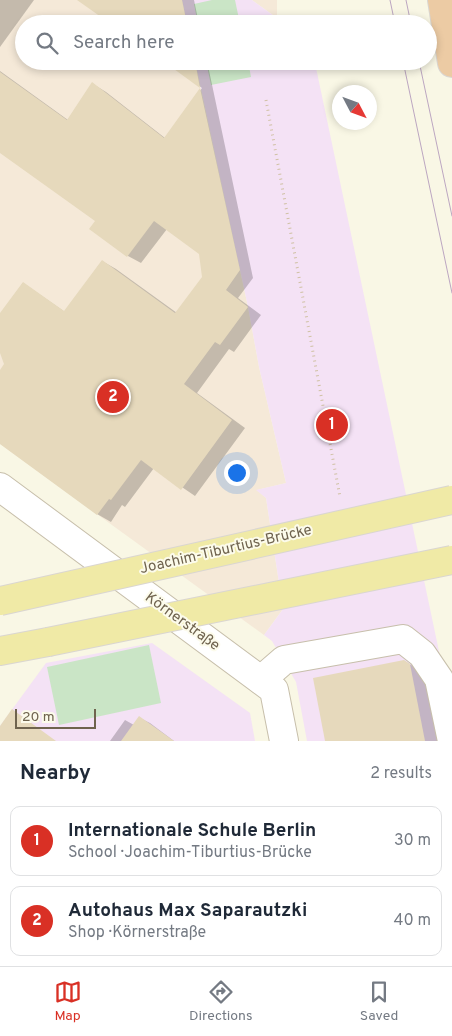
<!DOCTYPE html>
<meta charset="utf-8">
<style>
:root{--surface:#fff;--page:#f2f2f3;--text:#1f2937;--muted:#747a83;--line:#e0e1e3;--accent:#d93025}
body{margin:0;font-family:Overpass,sans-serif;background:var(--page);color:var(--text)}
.compass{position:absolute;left:332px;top:85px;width:45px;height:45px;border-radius:50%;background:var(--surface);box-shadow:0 2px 8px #0003;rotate:131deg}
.scale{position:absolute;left:15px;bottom:12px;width:81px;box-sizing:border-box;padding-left:5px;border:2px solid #6f634e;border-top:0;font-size:14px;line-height:18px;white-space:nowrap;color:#6f634e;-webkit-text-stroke:4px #fcfbeb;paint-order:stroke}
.you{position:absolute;left:236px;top:472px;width:18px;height:18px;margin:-12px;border:4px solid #fff;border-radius:50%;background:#1a73e8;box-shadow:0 0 0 8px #1a73e833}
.badge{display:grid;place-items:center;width:32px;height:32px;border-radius:50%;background:var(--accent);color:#fff;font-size:16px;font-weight:700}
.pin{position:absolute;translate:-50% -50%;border:2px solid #fff;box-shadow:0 1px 5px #0006}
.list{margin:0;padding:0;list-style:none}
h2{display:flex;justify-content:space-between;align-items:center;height:65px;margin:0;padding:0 20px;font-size:21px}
h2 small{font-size:16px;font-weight:400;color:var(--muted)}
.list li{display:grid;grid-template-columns:32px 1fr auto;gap:15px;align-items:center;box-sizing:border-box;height:70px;margin:0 10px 10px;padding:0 10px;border:1px solid var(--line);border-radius:10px}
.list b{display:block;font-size:19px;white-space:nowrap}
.list p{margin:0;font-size:16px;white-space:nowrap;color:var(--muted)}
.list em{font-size:16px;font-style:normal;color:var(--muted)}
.icon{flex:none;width:28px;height:28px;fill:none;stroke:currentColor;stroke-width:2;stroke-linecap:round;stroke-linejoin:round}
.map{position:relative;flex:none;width:452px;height:741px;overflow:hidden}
.search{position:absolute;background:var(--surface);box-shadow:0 2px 8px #0003;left:15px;right:15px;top:15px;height:55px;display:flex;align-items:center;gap:12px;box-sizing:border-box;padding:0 18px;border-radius:28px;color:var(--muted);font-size:19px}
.sheet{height:225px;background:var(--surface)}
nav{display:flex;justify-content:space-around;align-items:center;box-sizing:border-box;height:70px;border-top:1px solid var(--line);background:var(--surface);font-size:14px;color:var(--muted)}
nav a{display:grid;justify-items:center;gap:2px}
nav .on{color:var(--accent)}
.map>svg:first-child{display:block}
</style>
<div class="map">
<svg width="452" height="741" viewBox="0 0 452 741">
<rect width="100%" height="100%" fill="#f9f7e5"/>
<!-- commercial -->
<g fill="#f5e9d8">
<path d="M0,0h182l5,24h-163v37h171l53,246 11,60 27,116 -29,7 9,8 17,111 -19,26 -264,-191z"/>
<path d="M252,0h25v18z"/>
</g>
<!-- education -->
<g fill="#f4e2f5">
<path d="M182,0h70l25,18 1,6h-91z"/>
<path d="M195,61h92l2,7 26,-5 137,650v28h-145l-11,-59 -24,-41 -8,-6 19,-26 -17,-111 -10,-8 30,-7 -27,-116 -11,-60z"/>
<path d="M152,643l98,70 5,28h-255v-15l46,-63z"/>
</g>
<!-- green -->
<g fill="#cae5c6">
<path d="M212,0h23l5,24h-42l-4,-20z"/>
<path d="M206,61h42l3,16 -40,8z"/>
<path d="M149,645l12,58 -102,22 -12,-58z"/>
</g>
<!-- shadow -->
<g fill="#0003">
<path d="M0,0h34l-34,47z"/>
<path d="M79,0h115l5,24h-86z"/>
<path d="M165,61h42l46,217 -15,20 23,17 -27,37 -5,-3 -32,44 48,35 -50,68 -41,-28 -29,39 -3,-2 -11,17 -14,-8 -97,-72v-70l6,-8 -6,-15v-34l23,-32 42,29 37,-51 14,8 61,44 26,-36 -2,-23 -34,-25 -26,34 -13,-7 -31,-35 -97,-70v-80l68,49 25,-36 13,8 59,46 37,-50z"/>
<path d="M404,661l20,11 18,69h-115z"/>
<path d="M140,718l10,5 24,18h-64l15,-21 9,5z"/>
</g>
<!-- building -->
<g fill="#e6d9bc">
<path d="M77,0h105l5,24h-76z"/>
<path d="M163,61h32l5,27z"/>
<path d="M0,72l67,48 25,-38 72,56 36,-50 40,182 -14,20 22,17 -28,38 -5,-3 -31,42 48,36 -51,70 -40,-30 -30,40 -2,-1 -12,16 -97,-71v-74l4,-6 -4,-11v-40l23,-31 41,29 38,-51 73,53 27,-36 -3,-23 -45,-33 -27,36 -38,-28 6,-8 -95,-68z"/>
<path d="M404,660l6,4 15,77h-100l-12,-63z"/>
<path d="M12,709l44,32h-56v-15z"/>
<path d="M139,716l35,25h-53z"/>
</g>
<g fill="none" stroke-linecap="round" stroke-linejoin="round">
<defs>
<g id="minor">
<path d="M0,487l274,203 10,51"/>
<path d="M261,680l23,-20 119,-21 19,15 17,25 13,62"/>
</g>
<path id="major" d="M0,651l48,-9"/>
<path id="highway" d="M442,0l10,63"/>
</defs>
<!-- minor casing -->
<use href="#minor" stroke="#c7bfab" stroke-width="30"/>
<!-- major casing -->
<use href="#major" stroke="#dad6d1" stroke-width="30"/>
<!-- highway casing -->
<use href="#highway" stroke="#dad6d1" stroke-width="30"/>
<!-- path -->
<path stroke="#d0c1a4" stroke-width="3" stroke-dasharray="1 4" stroke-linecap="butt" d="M266,100l74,397"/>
<!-- minor -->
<use href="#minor" stroke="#fff" stroke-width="28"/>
<!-- major -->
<use href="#major" stroke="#f0eaa6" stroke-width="28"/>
<!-- highway -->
<use href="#highway" stroke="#eccba4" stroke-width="28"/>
<!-- tram -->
<g stroke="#bca6c1" stroke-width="1">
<path d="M390,0l5,24"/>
<path d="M406,0l5,24"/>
<path d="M403,61l49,232"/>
<path d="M419,61l33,155"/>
</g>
<defs>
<g id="major-bridge">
<path d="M0,601l452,-101"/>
<path d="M48,642l404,-82"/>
</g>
</defs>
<!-- major-bridge casing -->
<use href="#major-bridge" stroke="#dad6d1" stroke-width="30" stroke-linecap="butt"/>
<!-- major-bridge -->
<use href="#major-bridge" stroke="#f0eaa6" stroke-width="28"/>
</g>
<g text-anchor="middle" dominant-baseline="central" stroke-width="4" stroke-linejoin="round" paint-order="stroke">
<!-- street labels -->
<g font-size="15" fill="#6f634e" stroke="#fcfbeb">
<text transform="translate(226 550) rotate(-13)">Joachim-Tiburtius-Brücke</text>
<text transform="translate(182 622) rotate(36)">Körnerstraße</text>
</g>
</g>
</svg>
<svg class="compass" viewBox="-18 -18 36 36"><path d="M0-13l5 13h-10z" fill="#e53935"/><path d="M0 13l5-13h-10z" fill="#747a83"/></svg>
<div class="scale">20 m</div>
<div class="you"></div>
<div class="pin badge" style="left:332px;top:425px">1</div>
<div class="pin badge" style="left:113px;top:397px">2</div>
<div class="search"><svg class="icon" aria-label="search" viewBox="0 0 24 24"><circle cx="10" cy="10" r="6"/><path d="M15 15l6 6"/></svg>Search here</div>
</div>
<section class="sheet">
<h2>Nearby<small>2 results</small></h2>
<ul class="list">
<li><span class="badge">1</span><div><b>Internationale Schule Berlin</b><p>School · Joachim-Tiburtius-Brücke</p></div><em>30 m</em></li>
<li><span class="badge">2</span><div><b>Autohaus Max Saparautzki</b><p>Shop · Körnerstraße</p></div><em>40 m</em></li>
</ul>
</section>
<nav>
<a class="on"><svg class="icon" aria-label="map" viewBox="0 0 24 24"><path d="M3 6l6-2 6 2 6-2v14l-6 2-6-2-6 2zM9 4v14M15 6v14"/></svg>Map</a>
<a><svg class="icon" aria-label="directions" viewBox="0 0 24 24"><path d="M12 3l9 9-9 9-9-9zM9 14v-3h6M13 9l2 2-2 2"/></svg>Directions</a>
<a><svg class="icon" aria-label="saved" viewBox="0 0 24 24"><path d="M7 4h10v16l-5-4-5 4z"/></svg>Saved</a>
</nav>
